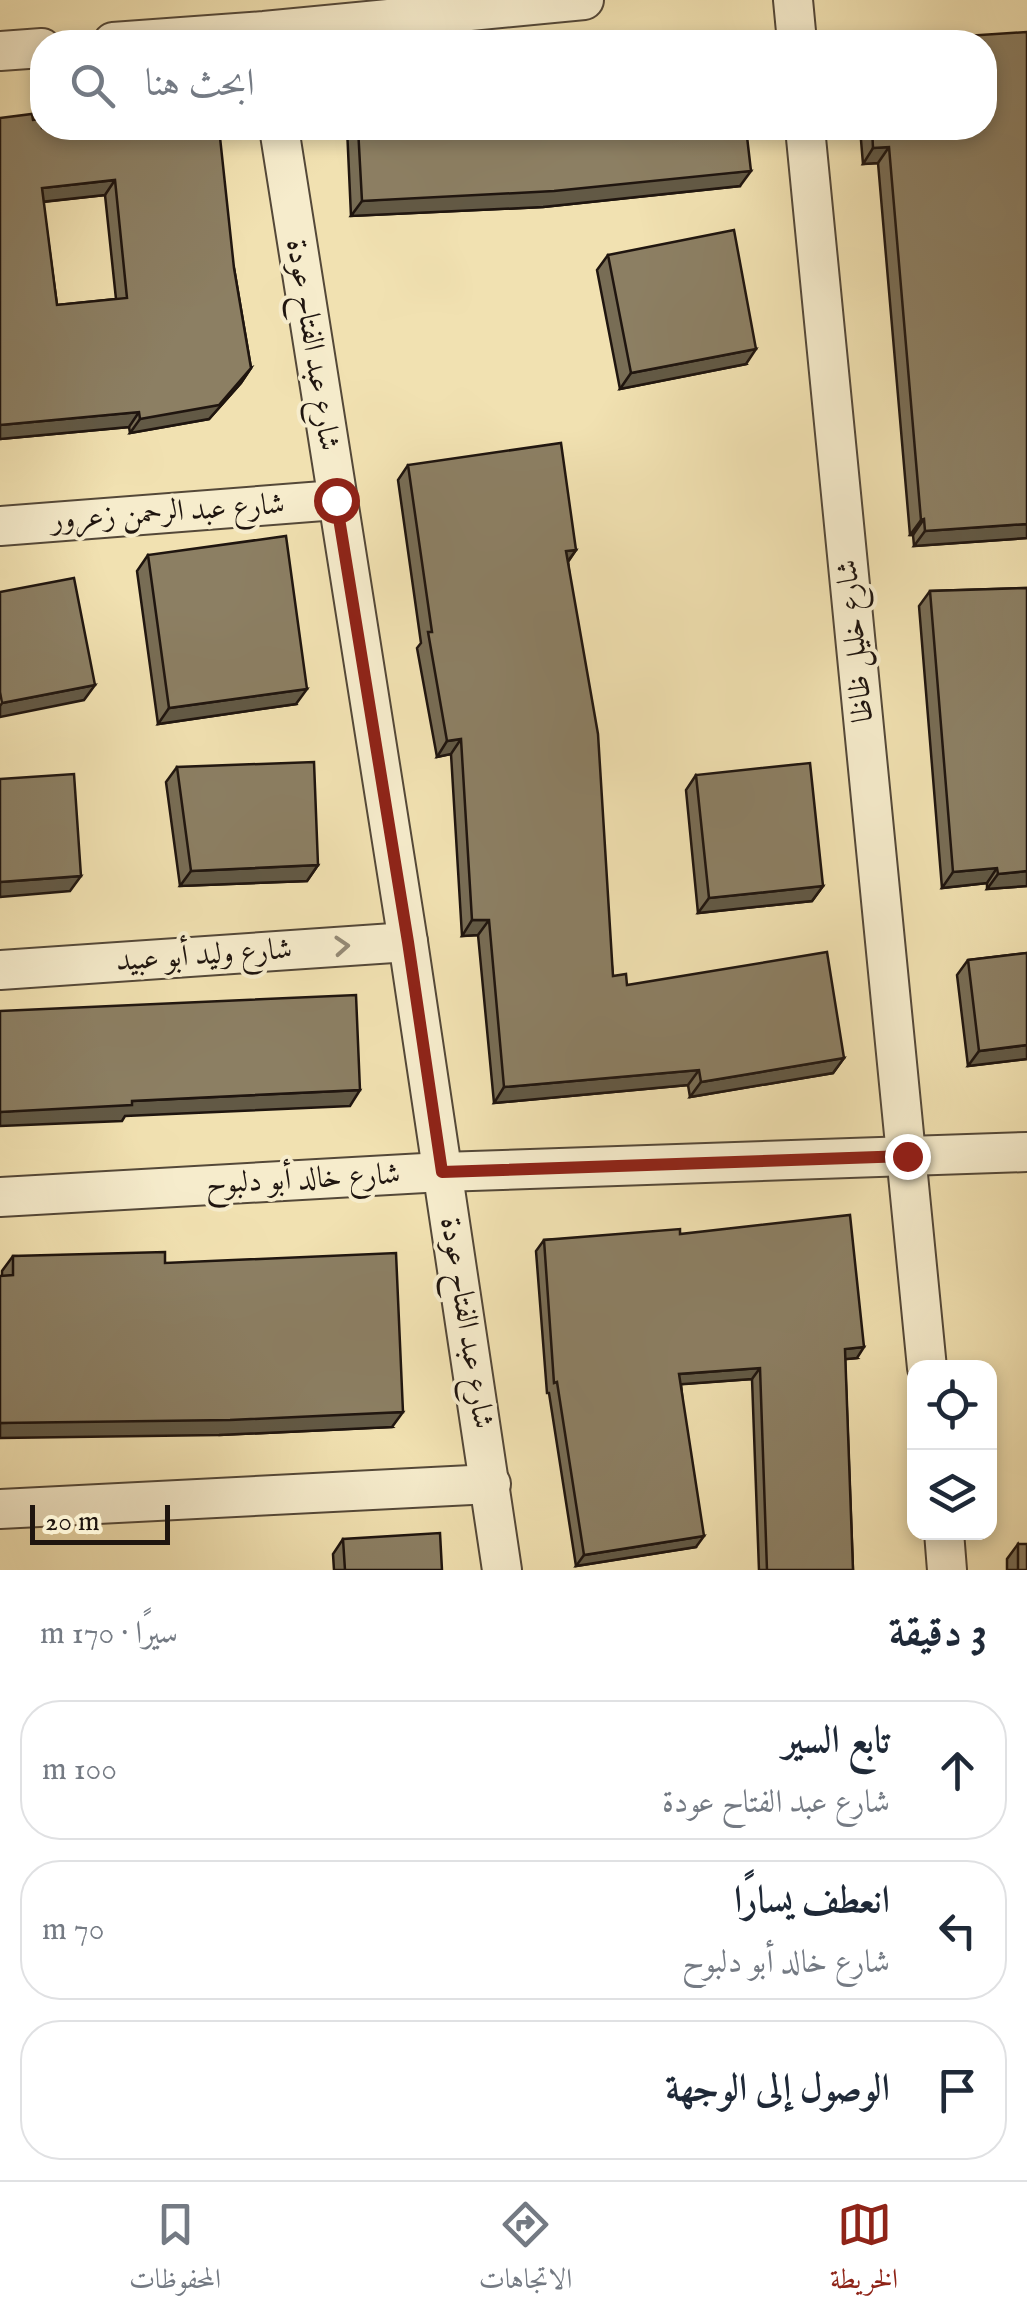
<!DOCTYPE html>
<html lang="ar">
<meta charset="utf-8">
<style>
:root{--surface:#fff;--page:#f2f2f3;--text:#1f2937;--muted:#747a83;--line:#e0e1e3;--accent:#8f2418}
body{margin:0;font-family:"IM FELL English",Amiri,serif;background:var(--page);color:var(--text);direction:rtl}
.controls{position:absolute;right:30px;bottom:30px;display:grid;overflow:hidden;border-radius:20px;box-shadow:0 5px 15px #0003}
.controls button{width:90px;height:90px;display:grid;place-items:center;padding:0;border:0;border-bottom:2px solid var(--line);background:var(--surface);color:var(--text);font:50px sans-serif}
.scale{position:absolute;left:30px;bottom:25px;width:140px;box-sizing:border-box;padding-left:10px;border:5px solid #1f150f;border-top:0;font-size:28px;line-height:35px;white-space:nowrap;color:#1f150f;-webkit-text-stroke:8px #f6eccc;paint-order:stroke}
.stop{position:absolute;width:30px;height:30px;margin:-22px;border:8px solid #8f2418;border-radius:50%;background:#fff}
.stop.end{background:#8f2418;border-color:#fff;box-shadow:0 2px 10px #0008}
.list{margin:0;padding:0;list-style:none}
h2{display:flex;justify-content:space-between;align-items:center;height:130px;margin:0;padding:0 40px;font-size:42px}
h2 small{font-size:32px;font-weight:400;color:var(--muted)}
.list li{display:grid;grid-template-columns:65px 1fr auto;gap:30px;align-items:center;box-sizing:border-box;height:140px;margin:0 20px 20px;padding:0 20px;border:2px solid var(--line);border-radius:40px}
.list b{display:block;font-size:38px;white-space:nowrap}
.list p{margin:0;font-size:32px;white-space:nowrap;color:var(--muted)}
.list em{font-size:32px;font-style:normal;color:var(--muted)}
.icon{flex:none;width:55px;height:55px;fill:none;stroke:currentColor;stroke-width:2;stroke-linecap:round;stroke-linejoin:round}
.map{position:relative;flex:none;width:1027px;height:1570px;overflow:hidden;direction:ltr}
.search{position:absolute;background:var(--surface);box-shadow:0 5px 15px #0003;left:30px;right:30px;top:30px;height:110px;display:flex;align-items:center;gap:25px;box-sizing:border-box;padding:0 35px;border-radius:40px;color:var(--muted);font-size:38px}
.sheet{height:610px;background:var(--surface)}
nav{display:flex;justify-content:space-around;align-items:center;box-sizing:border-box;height:140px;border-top:2px solid var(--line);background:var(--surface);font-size:28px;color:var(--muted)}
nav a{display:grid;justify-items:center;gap:5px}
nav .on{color:var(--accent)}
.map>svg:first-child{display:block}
</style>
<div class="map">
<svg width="1027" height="1570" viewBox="0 0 1027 1570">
<rect width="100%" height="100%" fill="#f1e1b1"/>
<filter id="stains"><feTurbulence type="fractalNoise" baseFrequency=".002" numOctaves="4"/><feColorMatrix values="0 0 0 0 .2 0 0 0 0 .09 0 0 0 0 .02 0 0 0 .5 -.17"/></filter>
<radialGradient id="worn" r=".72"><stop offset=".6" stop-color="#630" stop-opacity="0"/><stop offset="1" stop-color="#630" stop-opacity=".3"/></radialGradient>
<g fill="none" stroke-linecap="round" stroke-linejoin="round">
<defs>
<g id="minor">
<path d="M793,0l4,42"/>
<path d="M113,42l151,-11 320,-31"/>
<path d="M0,51l42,-3"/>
<path d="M279,128l129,814 94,628"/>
<path d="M805,128l122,1240"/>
<path d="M0,526l336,-26"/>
<path d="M0,970l408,-28"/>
<path d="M0,1197l442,-25 585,-20"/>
<path d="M0,1509l491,-25"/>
<path d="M944,1532l3,38"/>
</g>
</defs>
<!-- minor casing -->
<use href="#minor" stroke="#544838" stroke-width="42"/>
<!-- minor -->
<use href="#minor" stroke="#f6eccc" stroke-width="38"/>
</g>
<!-- wall -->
<g fill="#786d55" stroke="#1f150f" stroke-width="2.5" fill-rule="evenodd">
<path d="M1027,32v506l-113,8 -1,-11h-3l-32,-372 -15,1 -3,-36h124z"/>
<path d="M33,120l201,148 17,100 -10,15 -32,36 -79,14 -1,-6 -129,12zM105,195l11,104 -59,6 -14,-103z"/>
<path d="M347,128h399l-6,58 -197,21 -192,9z"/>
<path d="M608,255l138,109 -126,25 -23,-119z"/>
<path d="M408,465l168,85 -8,12 45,414 14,9 217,73 -11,15 -143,24 -2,-12 -194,18 -16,-168 -16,1 -11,-182 -14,3 -20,-109 4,-5 -23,-163z"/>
<path d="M148,555l148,149 -138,20 -21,-153z"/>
<path d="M1027,588v298l-40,3v-6l-45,5 -23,-282 11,-15z"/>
<path d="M177,767l141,98 -11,16 -127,5 -14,-104z"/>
<path d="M696,775l127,111 -11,15 -114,12 -12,-123z"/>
<path d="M1027,953v106l-59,7 -11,-91 11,-15z"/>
<path d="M680,1234l177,124 -12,1 8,211h-94l-7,-191 -71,5 15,163 -120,19 -27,-173h-2l-11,-142 8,-11z"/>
<path d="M13,1256l152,7 227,164 -173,8 -217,-159v-5z"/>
<path d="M343,1539l99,31h-108l-1,-16z"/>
<path d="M1018,1544l9,26h-20v-11z"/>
</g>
<!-- shaded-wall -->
<g fill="#625945" stroke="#1f150f" stroke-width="2.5">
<path d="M889,147l-11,16 -15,1 10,-16z"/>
<path d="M751,171l-11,15 -197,21 -192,9 11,-15z"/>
<path d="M115,180l-10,15 -74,8 11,-15z"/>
<path d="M756,349l-10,15 -126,25 11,-16z"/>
<path d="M251,368l-10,15 -32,36 -79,14 10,-14z"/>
<path d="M139,412l-10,15 -129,12v-14z"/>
<path d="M924,519l-11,16h-3l11,-15z"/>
<path d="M1027,524v14l-113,8 11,-15z"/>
<path d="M576,550l-11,15 1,-14z"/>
<path d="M95,685l-11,15 -84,17v-11l2,-3z"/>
<path d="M307,689l-11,15 -138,20 11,-16z"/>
<path d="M461,739l-10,15 -14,3 10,-16z"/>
<path d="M318,865l-11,16 -127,5 11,-15z"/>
<path d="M997,868l-10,15 -45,5 11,-16z"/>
<path d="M1027,871v15l-40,3 11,-15z"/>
<path d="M81,876l-11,15 -70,6v-15z"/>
<path d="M823,886l-11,15 -114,12 11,-15z"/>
<path d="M472,920h17l-11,15 -16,1z"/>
<path d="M1027,1045v14l-59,7 11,-15z"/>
<path d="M844,1058l-11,15 -143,24 11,-15z"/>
<path d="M699,1070l-11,15 -194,18 10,-16z"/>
<path d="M360,1090l-10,16 -225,10 -3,5 -122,5v-14l132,-11z"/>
<path d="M864,1347l-7,11 -20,2 8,-11z"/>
<path d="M760,1368l-8,11 -81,6 8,-11z"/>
<path d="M403,1412l-11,15 -173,8 -219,3v-15z"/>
<path d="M704,1536l-8,11 -120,19 8,-11z"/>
</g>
<!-- building -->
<g fill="#8c7f63" stroke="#1f150f" stroke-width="2.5" fill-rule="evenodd">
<path d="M1027,32v492l-102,7 -1,-12 -3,1 -32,-373 -16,1 -1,-20h112v-86h-108z"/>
<path d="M32,114l1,6 9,-1v9h177l15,140 17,100 -32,37 -79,14 -1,-7 -139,13v-307zM115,180l12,118 -70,7 -15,-117z"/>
<path d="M358,128h388l5,43 -197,20 -192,10z"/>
<path d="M734,230l22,119 -125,24 -23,-118z"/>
<path d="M561,443l15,107 -10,1 32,183 15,242 13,-2 1,11 200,-33 17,106 -143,24 -2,-12 -195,17 -15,-167h-17l-11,-181 -14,2 -19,-109h4l-24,-167z"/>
<path d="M286,536l21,153 -138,19 -21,-153z"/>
<path d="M74,578l21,107 -93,18 -2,-11v-100z"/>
<path d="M1027,588v283l-29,3 -1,-6 -44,4 -23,-281z"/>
<path d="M314,762l4,103 -127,6 -14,-104z"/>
<path d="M810,763l13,123 -114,12 -13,-123z"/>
<path d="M74,774l7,102 -81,6v-103z"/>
<path d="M1027,953v92l-48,6 -11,-91z"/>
<path d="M356,995l4,95 -228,11v4l-132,7v-101z"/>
<path d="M850,1215l14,132 -19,2 8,221h-86l-7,-202 -81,6 25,162 -120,19 -27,-173 -3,1 -10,-143 136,-11v5z"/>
<path d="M165,1252v11l231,-10 7,159 -173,8 -230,3v-147l13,-1v-19z"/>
<path d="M440,1533l2,37h-97l-2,-31z"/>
<rect x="1018" y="1544" width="9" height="26"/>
</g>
<!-- one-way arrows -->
<defs><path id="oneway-chevron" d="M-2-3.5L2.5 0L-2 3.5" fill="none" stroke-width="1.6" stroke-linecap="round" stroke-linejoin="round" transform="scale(2.5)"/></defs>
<use stroke="#958b77" href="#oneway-chevron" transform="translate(342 946) rotate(-4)"/>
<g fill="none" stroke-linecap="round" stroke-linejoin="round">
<!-- route -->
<path stroke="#8f2418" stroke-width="12" d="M336,500l72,442 34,230 465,-16"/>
</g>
<g text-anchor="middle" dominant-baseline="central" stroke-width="8" stroke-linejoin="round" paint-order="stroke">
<!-- street labels -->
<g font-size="30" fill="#1f150f" stroke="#f6eccc">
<text transform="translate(312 345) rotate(81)">شارع عبد الفتاح عودة</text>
<text transform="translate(168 513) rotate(-4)">شارع عبد الرحمن زعرور</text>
<text transform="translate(856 641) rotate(-96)">شارع خليل ظاظا</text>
<text transform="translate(204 956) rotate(-4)">شارع وليد أبو عبيد</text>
<text transform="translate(303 1180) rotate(-3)">شارع خالد أبو دلبوح</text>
<text transform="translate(466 1323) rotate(81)">شارع عبد الفتاح عودة</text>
</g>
</g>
<rect width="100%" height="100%" filter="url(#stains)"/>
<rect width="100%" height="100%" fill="url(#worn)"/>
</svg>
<div class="controls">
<button><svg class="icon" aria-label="locate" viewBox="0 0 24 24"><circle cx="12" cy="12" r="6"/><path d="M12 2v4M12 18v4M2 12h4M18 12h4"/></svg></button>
<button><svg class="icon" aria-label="layers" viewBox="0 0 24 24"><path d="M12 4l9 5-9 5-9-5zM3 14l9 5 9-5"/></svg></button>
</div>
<div class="scale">20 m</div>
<div class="stop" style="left:336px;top:500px"></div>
<div class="stop end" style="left:907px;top:1156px"></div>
<div class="search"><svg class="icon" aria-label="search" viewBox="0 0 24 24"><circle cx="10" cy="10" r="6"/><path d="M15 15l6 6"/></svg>ابحث هنا</div>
</div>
<section class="sheet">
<h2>3 دقيقة<small>سيرًا · 170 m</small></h2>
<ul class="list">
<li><svg class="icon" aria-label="ahead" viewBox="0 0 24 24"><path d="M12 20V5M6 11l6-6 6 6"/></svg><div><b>تابع السير</b><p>شارع عبد الفتاح عودة</p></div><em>100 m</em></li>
<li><svg class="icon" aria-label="left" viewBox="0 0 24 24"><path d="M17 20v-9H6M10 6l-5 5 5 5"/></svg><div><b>انعطف يسارًا</b><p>شارع خالد أبو دلبوح</p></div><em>70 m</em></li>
<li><svg class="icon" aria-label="arrive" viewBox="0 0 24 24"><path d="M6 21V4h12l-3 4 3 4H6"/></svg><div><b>الوصول إلى الوجهة</b></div></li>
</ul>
</section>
<nav>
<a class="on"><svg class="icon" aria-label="map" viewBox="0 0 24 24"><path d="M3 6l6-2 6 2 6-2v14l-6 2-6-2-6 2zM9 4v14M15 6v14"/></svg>الخريطة</a>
<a><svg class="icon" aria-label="directions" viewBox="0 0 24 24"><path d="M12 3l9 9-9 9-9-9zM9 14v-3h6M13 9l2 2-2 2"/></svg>الاتجاهات</a>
<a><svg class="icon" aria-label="saved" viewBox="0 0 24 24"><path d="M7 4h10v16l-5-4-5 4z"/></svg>المحفوظات</a>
</nav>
